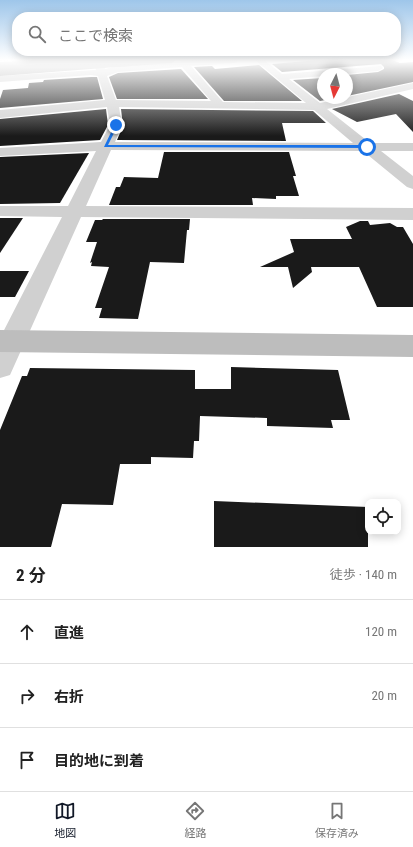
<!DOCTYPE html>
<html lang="ja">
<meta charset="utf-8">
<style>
:root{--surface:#fff;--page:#f2f2f2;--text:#222;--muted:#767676;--line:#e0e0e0;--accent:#111827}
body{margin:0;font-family:"Roboto Condensed","Noto Sans JP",sans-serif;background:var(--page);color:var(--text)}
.controls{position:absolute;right:12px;bottom:12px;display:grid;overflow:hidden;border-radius:8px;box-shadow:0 2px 10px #0003}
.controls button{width:36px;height:36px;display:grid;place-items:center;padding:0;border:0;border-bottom:1px solid var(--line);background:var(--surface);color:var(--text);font:20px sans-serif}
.compass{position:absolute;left:317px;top:68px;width:36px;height:36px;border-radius:50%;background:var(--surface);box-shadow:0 2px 10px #0003;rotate:186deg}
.stop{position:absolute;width:12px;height:12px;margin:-9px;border:3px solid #1a73e8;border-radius:50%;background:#fff}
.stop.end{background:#1a73e8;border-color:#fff;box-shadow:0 1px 4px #0008}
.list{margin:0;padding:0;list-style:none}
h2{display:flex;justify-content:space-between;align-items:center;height:52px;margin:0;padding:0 16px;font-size:17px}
h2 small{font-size:13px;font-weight:400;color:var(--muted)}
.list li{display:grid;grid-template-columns:26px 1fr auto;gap:12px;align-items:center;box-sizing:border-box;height:64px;padding:0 16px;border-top:1px solid var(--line)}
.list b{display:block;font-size:15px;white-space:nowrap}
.list em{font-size:13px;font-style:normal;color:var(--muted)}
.icon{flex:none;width:22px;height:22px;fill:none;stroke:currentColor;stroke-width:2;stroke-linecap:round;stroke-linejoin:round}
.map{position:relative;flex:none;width:413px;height:547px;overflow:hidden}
.search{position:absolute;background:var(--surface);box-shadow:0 2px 10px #0003;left:12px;right:12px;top:12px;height:44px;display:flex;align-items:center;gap:10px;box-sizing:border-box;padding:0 14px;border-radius:16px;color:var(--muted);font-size:15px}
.sheet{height:244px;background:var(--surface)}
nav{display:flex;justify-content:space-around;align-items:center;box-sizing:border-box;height:56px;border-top:1px solid var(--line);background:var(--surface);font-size:11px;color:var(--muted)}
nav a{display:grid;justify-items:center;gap:2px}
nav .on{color:var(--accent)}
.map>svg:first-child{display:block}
</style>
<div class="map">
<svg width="413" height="547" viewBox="0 0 413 547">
<rect width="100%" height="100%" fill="#fff"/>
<!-- building -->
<g fill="#1a1a1a">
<path d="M319,60h73l8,3 13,-1v20l-66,14v-21l31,-3 6,-3v-2l-3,-3 -99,8 -10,-8z"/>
<path d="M259,65l43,36h-78l-30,-34 18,-1 3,3z"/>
<path d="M181,69l27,30h-91l-8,-22 9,-4z"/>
<path d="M91,77h6l6,22 -103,9v-9l3,-9 25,-2 1,-5 14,-1 1,-2z"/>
<path d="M323,78v20h13l-16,3 -27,-21z"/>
<path d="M399,94l14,7v31l-17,-18 -39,8 -25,-13z"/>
<path d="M106,109l2,16 -8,15 -100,6v-27z"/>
<path d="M121,109l192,2 13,12h-44l4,18 -169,-1 6,-14z"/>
<path d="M164,152h125l7,24h-3l6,20h-23v3l-24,-1 1,7h-144l7,-18h4l4,-10 34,1z"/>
<path d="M89,153l-29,50 -60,1v-47z"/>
<path d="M0,218h23l-23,35z"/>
<path d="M103,219h87l-1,11h-2l-3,33 -34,-1 -12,57 -39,-1 3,-10h-7l14,-41 -18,-1 1,-4 -2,1 7,-21h-11l9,-22h7z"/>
<path d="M360,221h8l2,4 20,-2 7,4h6l10,17v63h-36l-18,-40h-48l1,5 -19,16 -5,-21h-28l34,-15 -4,-13h62l-6,-12z"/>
<path d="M0,271h29l-14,26h-15z"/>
<path d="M231,367l107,3 12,50h-19l2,8 -66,-2v-8l-67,-2 -1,25h-5l-1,17 -42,-1v7h-31l-7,41 -51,-1 -11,43h-51v-117l22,-54h5l3,-8 165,2v19h36z"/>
<path d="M214,501l154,6v40h-154z"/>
</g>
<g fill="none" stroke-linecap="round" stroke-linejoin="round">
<!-- street -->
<path fill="#d0d0d0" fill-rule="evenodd" d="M93,60h8l4,9 13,-3 86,-6h34l-1,2 -3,1 -43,3 32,36 83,1 -51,-43h9l18,14 99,-8 2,2 -5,3 -34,3h-21v2l-34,3 31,24 93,-20v6l-86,20 43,34h43v8h-32l32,25v13l-6,-2 -44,-36 -252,-1 -25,56 327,2v12l-332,-3 -71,158 -10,3v-40l62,-121 -62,-1v-10h68l28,-55 -96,5v-8l101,-6 9,-17 -3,-18 -107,11v-8l105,-10 -7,-24 -7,-1 -91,7v-6l96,-6zM182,67l29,34 -95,-1 -9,-24 11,-4zM119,107l195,3 39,33 -238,-1 7,-17z"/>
<!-- secondary -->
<path fill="#bdbdbd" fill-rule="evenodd" d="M0,330l413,5v22l-413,-5z"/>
<!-- highway -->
<g fill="#9a9a9a" fill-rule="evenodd">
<path d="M36,60h35l-4,3 -67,5v-6z"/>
<path d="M140,60h36l-4,3 -55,4 -5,-3 5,-3z"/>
</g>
<!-- rail -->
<path stroke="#888" stroke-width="1.5" stroke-dasharray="2 1.5" stroke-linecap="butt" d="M0,60h8"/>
<!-- highway-bridge -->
<path stroke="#9a9a9a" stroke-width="10" d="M0,71l142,-11"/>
</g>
<!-- sky -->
<linearGradient id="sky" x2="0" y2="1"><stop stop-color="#9ec6ea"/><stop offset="0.44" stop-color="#fff"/><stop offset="1" stop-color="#fff" stop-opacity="0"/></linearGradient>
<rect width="413" height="136" fill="url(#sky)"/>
<!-- route -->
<path fill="#1a73e8" d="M115,124l3,1 -10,20h259l2,2 -2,1 -263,-1z"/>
</svg>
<div class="controls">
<button><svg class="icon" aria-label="locate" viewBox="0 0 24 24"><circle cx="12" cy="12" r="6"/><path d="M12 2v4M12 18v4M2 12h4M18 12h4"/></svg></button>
</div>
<svg class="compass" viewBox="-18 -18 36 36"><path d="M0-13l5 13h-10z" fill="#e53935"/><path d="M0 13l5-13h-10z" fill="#767676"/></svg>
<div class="stop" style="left:367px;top:147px"></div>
<div class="stop end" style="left:116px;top:125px"></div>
<div class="search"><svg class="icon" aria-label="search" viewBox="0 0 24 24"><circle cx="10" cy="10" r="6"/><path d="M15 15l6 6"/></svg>ここで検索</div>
</div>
<section class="sheet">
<h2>2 分<small>徒歩 · 140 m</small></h2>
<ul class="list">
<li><svg class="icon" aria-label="ahead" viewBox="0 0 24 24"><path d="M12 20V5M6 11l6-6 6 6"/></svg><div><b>直進</b></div><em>120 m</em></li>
<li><svg class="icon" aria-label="right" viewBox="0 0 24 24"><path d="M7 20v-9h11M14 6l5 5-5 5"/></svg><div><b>右折</b></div><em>20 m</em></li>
<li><svg class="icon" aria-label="arrive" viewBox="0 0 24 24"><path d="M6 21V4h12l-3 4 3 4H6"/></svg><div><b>目的地に到着</b></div></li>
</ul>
</section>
<nav>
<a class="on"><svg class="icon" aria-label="map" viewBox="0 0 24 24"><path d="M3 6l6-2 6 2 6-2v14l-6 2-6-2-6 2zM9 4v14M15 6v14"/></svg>地図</a>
<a><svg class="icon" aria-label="directions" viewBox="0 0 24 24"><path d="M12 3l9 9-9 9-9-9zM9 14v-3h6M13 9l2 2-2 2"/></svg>経路</a>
<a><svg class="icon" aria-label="saved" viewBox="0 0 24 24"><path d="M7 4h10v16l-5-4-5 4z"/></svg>保存済み</a>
</nav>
